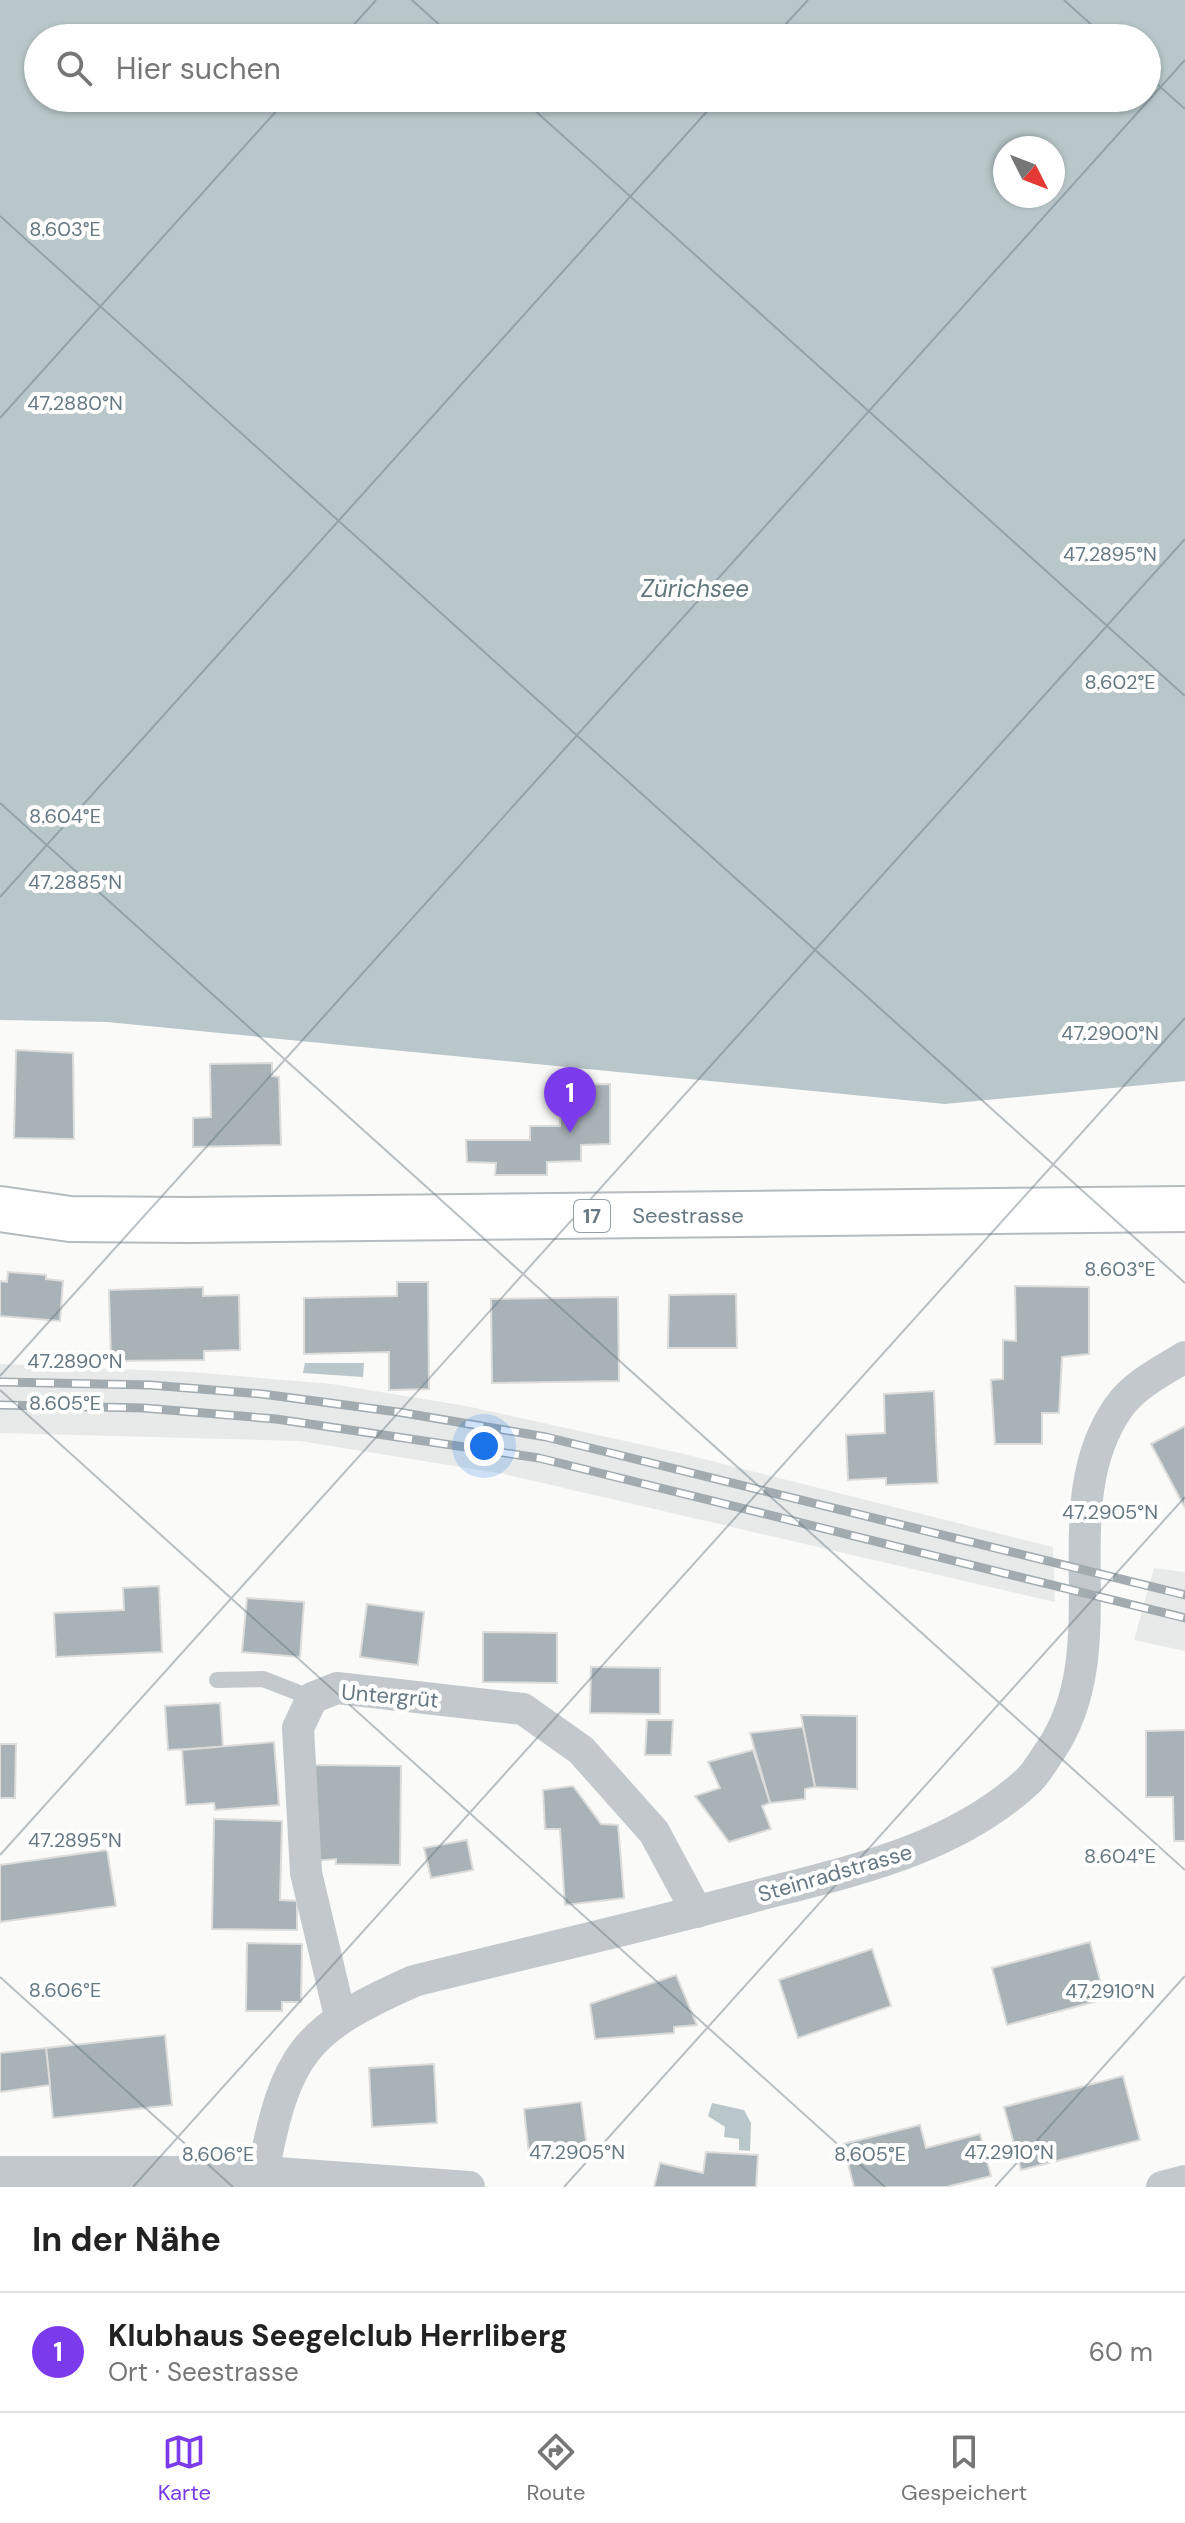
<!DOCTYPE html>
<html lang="de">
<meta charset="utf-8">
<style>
:root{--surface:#fff;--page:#f6f6f6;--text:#222;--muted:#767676;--line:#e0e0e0;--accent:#7c3aed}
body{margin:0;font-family:"DM Sans",sans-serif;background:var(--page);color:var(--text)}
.compass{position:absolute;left:993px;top:136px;width:72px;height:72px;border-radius:50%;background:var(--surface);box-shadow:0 2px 6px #0004;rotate:132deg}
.you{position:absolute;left:484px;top:1446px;width:28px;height:28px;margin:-20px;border:6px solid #fff;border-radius:50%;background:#1a73e8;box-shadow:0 0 0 12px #1a73e833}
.badge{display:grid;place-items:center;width:52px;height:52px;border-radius:50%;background:var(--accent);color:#fff;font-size:26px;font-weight:700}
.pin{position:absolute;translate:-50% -66px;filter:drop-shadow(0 2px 4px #0008)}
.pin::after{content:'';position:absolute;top:42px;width:28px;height:24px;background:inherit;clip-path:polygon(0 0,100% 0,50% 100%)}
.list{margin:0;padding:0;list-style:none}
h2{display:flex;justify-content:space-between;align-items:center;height:104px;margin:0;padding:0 32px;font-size:34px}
h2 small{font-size:26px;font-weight:400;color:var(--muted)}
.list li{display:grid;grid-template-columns:52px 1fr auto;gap:24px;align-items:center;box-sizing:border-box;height:120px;padding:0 32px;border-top:2px solid var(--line)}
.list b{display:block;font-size:30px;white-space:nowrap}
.list p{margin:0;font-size:26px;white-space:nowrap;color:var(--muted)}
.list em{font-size:26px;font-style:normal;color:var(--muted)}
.icon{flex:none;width:44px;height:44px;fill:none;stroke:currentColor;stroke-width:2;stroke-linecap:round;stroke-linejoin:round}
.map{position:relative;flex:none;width:1185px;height:2187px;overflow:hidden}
.search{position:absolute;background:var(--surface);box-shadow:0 2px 6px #0004;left:24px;right:24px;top:24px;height:88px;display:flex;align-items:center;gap:20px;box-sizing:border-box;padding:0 28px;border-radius:44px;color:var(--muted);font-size:30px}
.sheet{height:224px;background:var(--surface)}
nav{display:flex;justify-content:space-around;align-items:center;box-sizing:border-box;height:112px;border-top:2px solid var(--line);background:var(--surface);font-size:22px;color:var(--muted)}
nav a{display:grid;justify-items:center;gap:4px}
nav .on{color:var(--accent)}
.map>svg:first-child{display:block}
</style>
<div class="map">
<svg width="1185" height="2187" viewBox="0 0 1185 2187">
<rect width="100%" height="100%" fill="#fafaf8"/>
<!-- built -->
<g fill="#e8eae9">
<path d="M0,1364l190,8 142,12 134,22 218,48 369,93 2,55 -551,-128 -204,-33 -300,-8z"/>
<path d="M1154,1568l31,4v79l-51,-11z"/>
</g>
<!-- water -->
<g fill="#b9c7ca" fill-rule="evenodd">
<path d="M0,0h1185v1081l-240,23 -838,-82 -107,-2zM38,38h1109v60h-1109zM1005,148h48v48h-48z"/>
<path d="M305,1363h59l-1,14 -60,-4z"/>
<path d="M712,2103l32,7 7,13 -1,28 -11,-1v-11l-15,-2 1,-10 -17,-11z"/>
</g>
<!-- building -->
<g fill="#a8b2b7" stroke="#dcdcda" stroke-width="2">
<path d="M16,1050l57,3 1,86 -60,-1z"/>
<path d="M272,1063v13l7,1 2,68 -88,2v-29l18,-1 -1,-53z"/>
<path d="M610,1084v60l-29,1v16l-34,1v13h-52l1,-12 -29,-1 -1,-22h64v-14h30v-11h6v-30z"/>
<path d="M8,1272l38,3v4l17,2 -3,40 -60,-5v-35l7,1z"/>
<path d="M397,1282h31l1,107 -40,1v-38l-85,2v-56l93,-2z"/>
<path d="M1015,1286l74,1v67l-27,3 -3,56h-17v31h-47l-4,-64 12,-1v-39l13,1z"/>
<path d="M203,1287v9l36,-1 1,55 -36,1v9l-93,1 -2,-71z"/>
<path d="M736,1294l1,54h-69l1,-53z"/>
<path d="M618,1297l1,84 -127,2 -1,-84z"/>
<path d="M934,1391l4,92 -52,2v-7l-38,2 -2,-45 39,-2 -1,-39z"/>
<path d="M1185,1426v82l-34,-64z"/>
<path d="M159,1586l3,66 -106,5 -2,-44 70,-3 -1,-22z"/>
<path d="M247,1598l57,4 -4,55 -58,-5z"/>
<path d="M367,1604l57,8 -6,53 -58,-8z"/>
<path d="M483,1632l74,1v50l-74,-1z"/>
<path d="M591,1667l69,1v46l-70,-1z"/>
<path d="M220,1703l3,44 -55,3 -3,-44z"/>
<path d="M801,1715l56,1v73l-42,-2z"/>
<path d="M647,1720h26l-2,35h-26z"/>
<path d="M803,1727l12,60 -10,2v10l-35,4 -20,-70z"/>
<path d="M1185,1730v111h-11l-1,-44h-27v-66z"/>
<path d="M274,1742l5,63 -64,5 -1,-7 -28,2 -4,-55z"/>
<path d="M0,1744h16l-1,54h-15z"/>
<path d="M753,1750l17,53 -8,3 9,23 -42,13 -34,-46 25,-8 -12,-26z"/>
<path d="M309,1765l92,1 -1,99 -64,-1v-5l-22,2z"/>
<path d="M573,1786l28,38 17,1 6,73 -59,7 -5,-76h-15l-2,-39z"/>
<path d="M214,1819l68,2 -2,79 17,1v29l-85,-1z"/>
<path d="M467,1840l6,30 -42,8 -7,-30z"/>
<path d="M107,1850l9,56 -116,16v-57z"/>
<path d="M1090,1942l15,57 -98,26 -15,-57z"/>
<path d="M247,1943l55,1 -1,58h-19v9h-36z"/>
<path d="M872,1949l19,57 -93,32 -19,-58z"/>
<path d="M676,1975l21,50 -23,2v6l-79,6 -5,-35z"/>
<path d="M165,2035l7,70 -119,13 -7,-70z"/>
<path d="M46,2048l4,37 -50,7v-39z"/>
<path d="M434,2064l3,59 -65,4 -3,-59z"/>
<path d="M1123,2076l17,64 -119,30 -17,-63z"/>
<path d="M581,2102l6,46 -58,7 -5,-46z"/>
<path d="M920,2125l6,23 54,-14 11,42 -45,11h-92l-11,-43z"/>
<path d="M706,2152l52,3 -2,32h-102l6,-24 43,10z"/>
</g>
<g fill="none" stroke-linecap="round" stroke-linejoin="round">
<defs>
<path id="primary" d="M0,1209l70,10 118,1 997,-11"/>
</defs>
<!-- primary casing -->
<use href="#primary" stroke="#b5bbbe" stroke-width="48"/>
<!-- lane -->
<path stroke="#c3c8cc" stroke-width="16" d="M217,1680l46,-1 49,19"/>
<!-- street -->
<g stroke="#c3c8cc" stroke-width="32">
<path d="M340,2016l-34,-143 -8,-145 14,-30 25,-10 186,21 58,41 73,82 43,80"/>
<path d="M0,2172h263l206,15"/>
<path d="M263,2172c23,-118 40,-142 151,-191 111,-28 223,-53 334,-83 98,-26 204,-46 281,-118 8,-8 14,-19 21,-29 71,-104 -1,-243 68,-343 16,-23 44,-37 67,-51"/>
<path d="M1162,2187l23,-6"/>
</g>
<!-- primary -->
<use href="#primary" stroke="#fff" stroke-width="44"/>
<defs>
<g id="rail">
<path d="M0,1382l150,3 112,9 136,18 148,25 639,158"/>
<path d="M0,1405l144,3 132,11 263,39 646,160"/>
</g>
</defs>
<!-- rail casing -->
<use href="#rail" stroke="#a2abb0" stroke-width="9"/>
<!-- rail -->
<use href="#rail" stroke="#fff" stroke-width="6" stroke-dasharray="18" stroke-linecap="butt"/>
</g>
<!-- ticks -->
<path fill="none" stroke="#657883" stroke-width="2" stroke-opacity="0.45" d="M412,0l42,38M1064,0l42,38M342,38l34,-38M773,38l35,-38M1147,75l38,34M521,98l664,598M0,216l1185,1067M0,418l288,-320M0,803l1185,1067M0,897l719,-799M0,1376l1185,-1316M0,1390l885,797M0,1855l1185,-1316M0,1977l233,210M133,2187l1052,-1169M564,2187l621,-690M995,2187l190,-211"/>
<g text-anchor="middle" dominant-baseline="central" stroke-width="8" stroke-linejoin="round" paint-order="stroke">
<!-- shield labels -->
<rect fill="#fff" stroke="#93a0a8" stroke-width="2" x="574" y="1200" width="36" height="32" rx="6"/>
<g font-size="20" font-weight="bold" fill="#657883">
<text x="592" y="1216">17</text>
</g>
<!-- street labels -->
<g font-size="22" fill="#657883" stroke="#fff">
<text x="688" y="1215">Seestrasse</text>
<text transform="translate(390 1696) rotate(5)">Untergrüt</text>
<text transform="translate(835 1873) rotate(-16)">Steinradstrasse</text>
</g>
<!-- water labels -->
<g font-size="24" font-style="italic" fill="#60777c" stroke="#fff">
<text x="695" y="588">Zürichsee</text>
</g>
</g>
<g font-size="20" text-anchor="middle" fill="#657883" stroke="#fff" stroke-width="8" stroke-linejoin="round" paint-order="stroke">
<text x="65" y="236">8.603°E</text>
<text x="75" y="410">47.2880°N</text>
<text x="1110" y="561">47.2895°N</text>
<text x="1120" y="689">8.602°E</text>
<text x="65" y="823">8.604°E</text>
<text x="75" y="889">47.2885°N</text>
<text x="1110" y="1040">47.2900°N</text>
<text x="1120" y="1276">8.603°E</text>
<text x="75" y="1368">47.2890°N</text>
<text x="65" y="1410">8.605°E</text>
<text x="1110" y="1519">47.2905°N</text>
<text x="75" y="1847">47.2895°N</text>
<text x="1120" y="1863">8.604°E</text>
<text x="65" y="1997">8.606°E</text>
<text x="1110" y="1998">47.2910°N</text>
<text x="577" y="2159">47.2905°N</text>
<text x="1009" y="2159">47.2910°N</text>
<text x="218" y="2161">8.606°E</text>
<text x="870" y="2161">8.605°E</text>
</g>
</svg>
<svg class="compass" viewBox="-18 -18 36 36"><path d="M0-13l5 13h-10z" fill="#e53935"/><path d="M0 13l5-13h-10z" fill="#767676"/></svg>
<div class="you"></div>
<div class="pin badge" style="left:570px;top:1133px">1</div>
<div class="search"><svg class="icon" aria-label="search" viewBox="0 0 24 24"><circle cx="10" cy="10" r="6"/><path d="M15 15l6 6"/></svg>Hier suchen</div>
</div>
<section class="sheet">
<h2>In der Nähe<small></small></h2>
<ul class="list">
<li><span class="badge">1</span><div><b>Klubhaus Seegelclub Herrliberg</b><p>Ort · Seestrasse</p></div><em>60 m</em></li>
</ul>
</section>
<nav>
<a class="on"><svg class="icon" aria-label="map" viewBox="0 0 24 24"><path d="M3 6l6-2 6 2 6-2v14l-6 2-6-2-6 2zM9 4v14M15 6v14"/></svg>Karte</a>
<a><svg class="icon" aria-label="directions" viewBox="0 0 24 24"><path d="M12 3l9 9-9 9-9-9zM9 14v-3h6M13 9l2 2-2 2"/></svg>Route</a>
<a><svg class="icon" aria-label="saved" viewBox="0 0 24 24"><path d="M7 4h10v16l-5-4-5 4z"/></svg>Gespeichert</a>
</nav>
